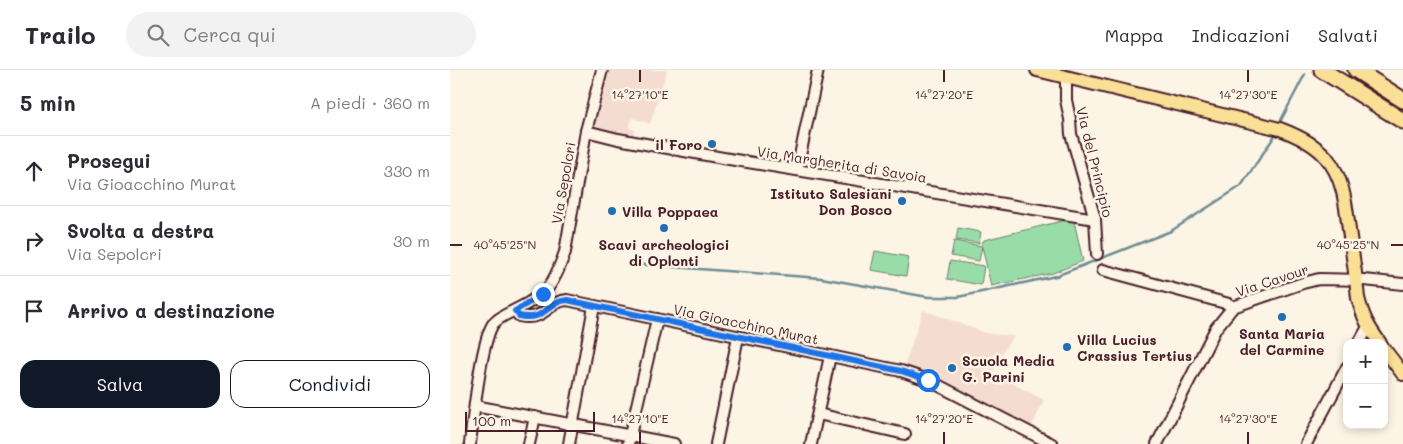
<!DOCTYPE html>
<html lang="it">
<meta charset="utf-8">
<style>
:root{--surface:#fff;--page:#f2f2f3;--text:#2b2b33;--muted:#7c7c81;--line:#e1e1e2;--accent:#111827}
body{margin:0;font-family:Mali,sans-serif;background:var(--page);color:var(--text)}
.controls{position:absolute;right:15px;bottom:15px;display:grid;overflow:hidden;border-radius:10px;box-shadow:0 2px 8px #0003}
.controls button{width:45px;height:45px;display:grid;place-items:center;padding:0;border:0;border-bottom:1px solid var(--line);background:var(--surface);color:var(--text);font:25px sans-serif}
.scale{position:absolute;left:15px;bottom:12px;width:130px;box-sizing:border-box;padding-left:5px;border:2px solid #4a1f2b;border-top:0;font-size:14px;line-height:18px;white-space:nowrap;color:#4a1f2b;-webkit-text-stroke:4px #fcf5e5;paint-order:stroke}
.stop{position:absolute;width:15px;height:15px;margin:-11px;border:4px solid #1a73e8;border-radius:50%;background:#fff}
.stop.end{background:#1a73e8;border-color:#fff;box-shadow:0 1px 5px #0008}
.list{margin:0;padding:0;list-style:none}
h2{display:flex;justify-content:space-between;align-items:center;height:65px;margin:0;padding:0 20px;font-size:21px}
h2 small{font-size:16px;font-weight:400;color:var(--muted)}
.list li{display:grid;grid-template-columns:32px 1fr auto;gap:15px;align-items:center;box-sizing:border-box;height:70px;padding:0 20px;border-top:1px solid var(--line)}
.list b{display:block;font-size:19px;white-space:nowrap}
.list p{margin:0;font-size:16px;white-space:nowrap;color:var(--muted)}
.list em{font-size:16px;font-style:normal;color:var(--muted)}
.actions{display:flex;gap:10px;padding:15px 20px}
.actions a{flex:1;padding:11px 0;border:1px solid var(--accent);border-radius:15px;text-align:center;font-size:18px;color:var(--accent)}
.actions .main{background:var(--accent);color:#fff}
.icon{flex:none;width:28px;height:28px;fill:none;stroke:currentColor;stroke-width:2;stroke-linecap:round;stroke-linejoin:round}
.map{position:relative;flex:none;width:953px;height:374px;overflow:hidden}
header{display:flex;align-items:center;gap:30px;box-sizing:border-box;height:70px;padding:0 25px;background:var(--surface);border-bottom:1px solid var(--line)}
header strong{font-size:24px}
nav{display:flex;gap:28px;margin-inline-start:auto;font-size:18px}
.search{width:350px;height:45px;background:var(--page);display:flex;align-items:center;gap:12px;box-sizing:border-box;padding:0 18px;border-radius:28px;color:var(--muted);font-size:19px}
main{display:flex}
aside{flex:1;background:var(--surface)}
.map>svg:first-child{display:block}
</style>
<header>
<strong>Trailo</strong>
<div class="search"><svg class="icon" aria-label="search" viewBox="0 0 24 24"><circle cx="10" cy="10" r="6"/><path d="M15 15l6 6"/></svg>Cerca qui</div>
<nav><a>Mappa</a><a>Indicazioni</a><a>Salvati</a></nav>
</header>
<main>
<aside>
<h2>5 min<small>A piedi · 360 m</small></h2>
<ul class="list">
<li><svg class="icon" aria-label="ahead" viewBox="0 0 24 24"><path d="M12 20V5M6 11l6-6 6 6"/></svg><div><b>Prosegui</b><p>Via Gioacchino Murat</p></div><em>330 m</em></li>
<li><svg class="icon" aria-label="right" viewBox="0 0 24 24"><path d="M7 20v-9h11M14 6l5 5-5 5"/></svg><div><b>Svolta a destra</b><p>Via Sepolcri</p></div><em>30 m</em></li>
<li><svg class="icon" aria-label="arrive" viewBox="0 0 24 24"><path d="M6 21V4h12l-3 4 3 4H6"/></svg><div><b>Arrivo a destinazione</b></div></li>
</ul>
<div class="actions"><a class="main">Salva</a><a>Condividi</a></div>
</aside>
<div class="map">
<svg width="953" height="374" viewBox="0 0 953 374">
<rect width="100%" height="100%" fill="#fcf5e5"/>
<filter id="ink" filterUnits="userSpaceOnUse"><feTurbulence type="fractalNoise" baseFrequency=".02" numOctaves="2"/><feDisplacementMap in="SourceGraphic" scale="10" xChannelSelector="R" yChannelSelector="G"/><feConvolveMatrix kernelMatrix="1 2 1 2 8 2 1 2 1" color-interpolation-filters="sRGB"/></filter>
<g filter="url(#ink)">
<!-- built -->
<g fill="#f4ddd0">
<path d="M159,0h58l-17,54 -18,-6 -3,10 6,2 -3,9 -40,-13 17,-51 -1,-1z"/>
<path d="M473,240l66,24 25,2 -15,21 -6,16 51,27 -12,26 -115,-56 -13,-3z"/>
</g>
<!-- garden -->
<g fill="#98dca8" stroke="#717e6a">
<path d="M616,150l8,1 9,40 -30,12 -62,13 -9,-40 -3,15 -28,-5 3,-15 28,5v-3l2,-3z"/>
<path d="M508,158l23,4 -2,11 -23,-3z"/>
<path d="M425,181l34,6 -3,19 -35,-6z"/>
<path d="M500,191l34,5 -3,19 -34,-6z"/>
</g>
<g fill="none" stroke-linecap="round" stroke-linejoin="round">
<!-- stream -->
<g stroke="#6d8d94" stroke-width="2.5">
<path d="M830,52l25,-48"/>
<path d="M182,194l189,14 107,19h30l98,-21 115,-45 70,-45 33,-49"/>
</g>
<defs>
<g id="minor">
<path d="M616,8v22l4,19 1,15 24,85 2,35"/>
<path d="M136,61l32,8 105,19 372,61"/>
<path d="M347,100l21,-100"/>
<path d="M653,200l126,34 4,3"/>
<path d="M65,241l4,5c27,6 27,-14 48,-16l334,71 27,9 124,64"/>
<path d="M909,273l9,-16"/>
<path d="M25,336l199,38"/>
<path d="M368,344l87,20"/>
<path d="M20,374c3,-25 11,-102 23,-120 6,-7 14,-10 22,-14 33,-16 38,-24 50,-58l21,-121 16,-61"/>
<path d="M79,374l6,-27"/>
<path d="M119,374l25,-138"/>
<path d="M178,374l29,-125"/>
<path d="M266,374l22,-107"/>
<path d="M361,374l19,-88"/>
<path d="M707,374l59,-116 17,-21 70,-24 16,-4 45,1 39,4"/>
<path d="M856,374l41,-77"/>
</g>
<g id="major">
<path d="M587,0l243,59c16,6 34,14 46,28 19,22 20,52 24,80 3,20 6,40 8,61 5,19 10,29 22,45"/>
<path d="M934,279l19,25"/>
</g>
<g id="highway">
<path d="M872,0l81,51"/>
<path d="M906,0l47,30"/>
</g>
</defs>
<!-- minor casing -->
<use href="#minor" stroke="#4a1f2b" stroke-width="14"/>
<!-- major casing -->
<use href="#major" stroke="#4a1f2b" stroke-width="16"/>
<!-- highway casing -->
<use href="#highway" stroke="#4a1f2b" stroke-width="19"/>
<!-- minor -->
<use href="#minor" stroke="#fcf5e5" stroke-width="10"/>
<!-- major -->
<use href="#major" stroke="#fadf96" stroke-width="12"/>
<!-- highway -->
<use href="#highway" stroke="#fadf96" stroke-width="15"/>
</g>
</g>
<g fill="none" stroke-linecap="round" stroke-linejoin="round" filter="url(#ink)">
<!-- route -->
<path stroke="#1a73e8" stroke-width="6" d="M93,224l-28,17 4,5c27,6 27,-14 48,-16l334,71 27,9"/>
</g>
<!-- ticks -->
<path fill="none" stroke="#4a1f2b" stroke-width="2" d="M190,0v12M494,0v12M798,0v12M0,175h12M941,175h12M190,362v12M494,362v12M798,362v12"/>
<!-- markers -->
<g fill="#1f6fb2" stroke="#fcf5e5" stroke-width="2">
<circle cx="262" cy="74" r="5"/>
<circle cx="452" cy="131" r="5"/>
<circle cx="162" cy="141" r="5"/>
<circle cx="214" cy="158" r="5"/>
<circle cx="832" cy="247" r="5"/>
<circle cx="617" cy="277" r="5"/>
<circle cx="502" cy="298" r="5"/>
</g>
<g text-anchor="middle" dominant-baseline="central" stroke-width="5" stroke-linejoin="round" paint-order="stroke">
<!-- poi labels -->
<g font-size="14" font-weight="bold" fill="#4a1f2b" stroke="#fcf5e5" text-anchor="start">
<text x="252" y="74" text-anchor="end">il Foro</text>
<text x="442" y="123" text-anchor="end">Istituto Salesiani<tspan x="442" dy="16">Don Bosco</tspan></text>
<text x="172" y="141">Villa Poppaea</text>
<text x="214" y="174" text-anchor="middle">Scavi archeologici<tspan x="214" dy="16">di Oplonti</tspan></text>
<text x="832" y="263" text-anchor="middle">Santa Maria<tspan x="832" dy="16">del Carmine</tspan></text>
<text x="627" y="269">Villa Lucius<tspan x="627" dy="16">Crassius Tertius</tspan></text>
<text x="512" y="290">Scuola Media<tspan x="512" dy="16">G. Parini</tspan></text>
</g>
<!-- street labels -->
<g font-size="14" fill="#4a1f2b" stroke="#fcf5e5">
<text transform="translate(645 92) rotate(76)">Via del Principio</text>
<text transform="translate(392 94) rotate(9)">Via Margherita di Savoia</text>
<text transform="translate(113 113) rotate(-80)">Via Sepolcri</text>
<text transform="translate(822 210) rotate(-18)">Via Cavour</text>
<text transform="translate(296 254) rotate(12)">Via Gioacchino Murat</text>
</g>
</g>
<g font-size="12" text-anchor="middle" fill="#4a1f2b" stroke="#fcf5e5" stroke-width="5" stroke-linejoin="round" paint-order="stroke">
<text x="190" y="29">14°27'10"E</text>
<text x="494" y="29">14°27'20"E</text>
<text x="798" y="29">14°27'30"E</text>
<text x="55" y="179">40°45'25"N</text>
<text x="898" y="179">40°45'25"N</text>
<text x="190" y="353">14°27'10"E</text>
<text x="494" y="353">14°27'20"E</text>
<text x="798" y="353">14°27'30"E</text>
</g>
</svg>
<div class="controls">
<button>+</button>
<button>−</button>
</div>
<div class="scale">100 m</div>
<div class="stop" style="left:478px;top:310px"></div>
<div class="stop end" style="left:93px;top:224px"></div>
</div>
</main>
